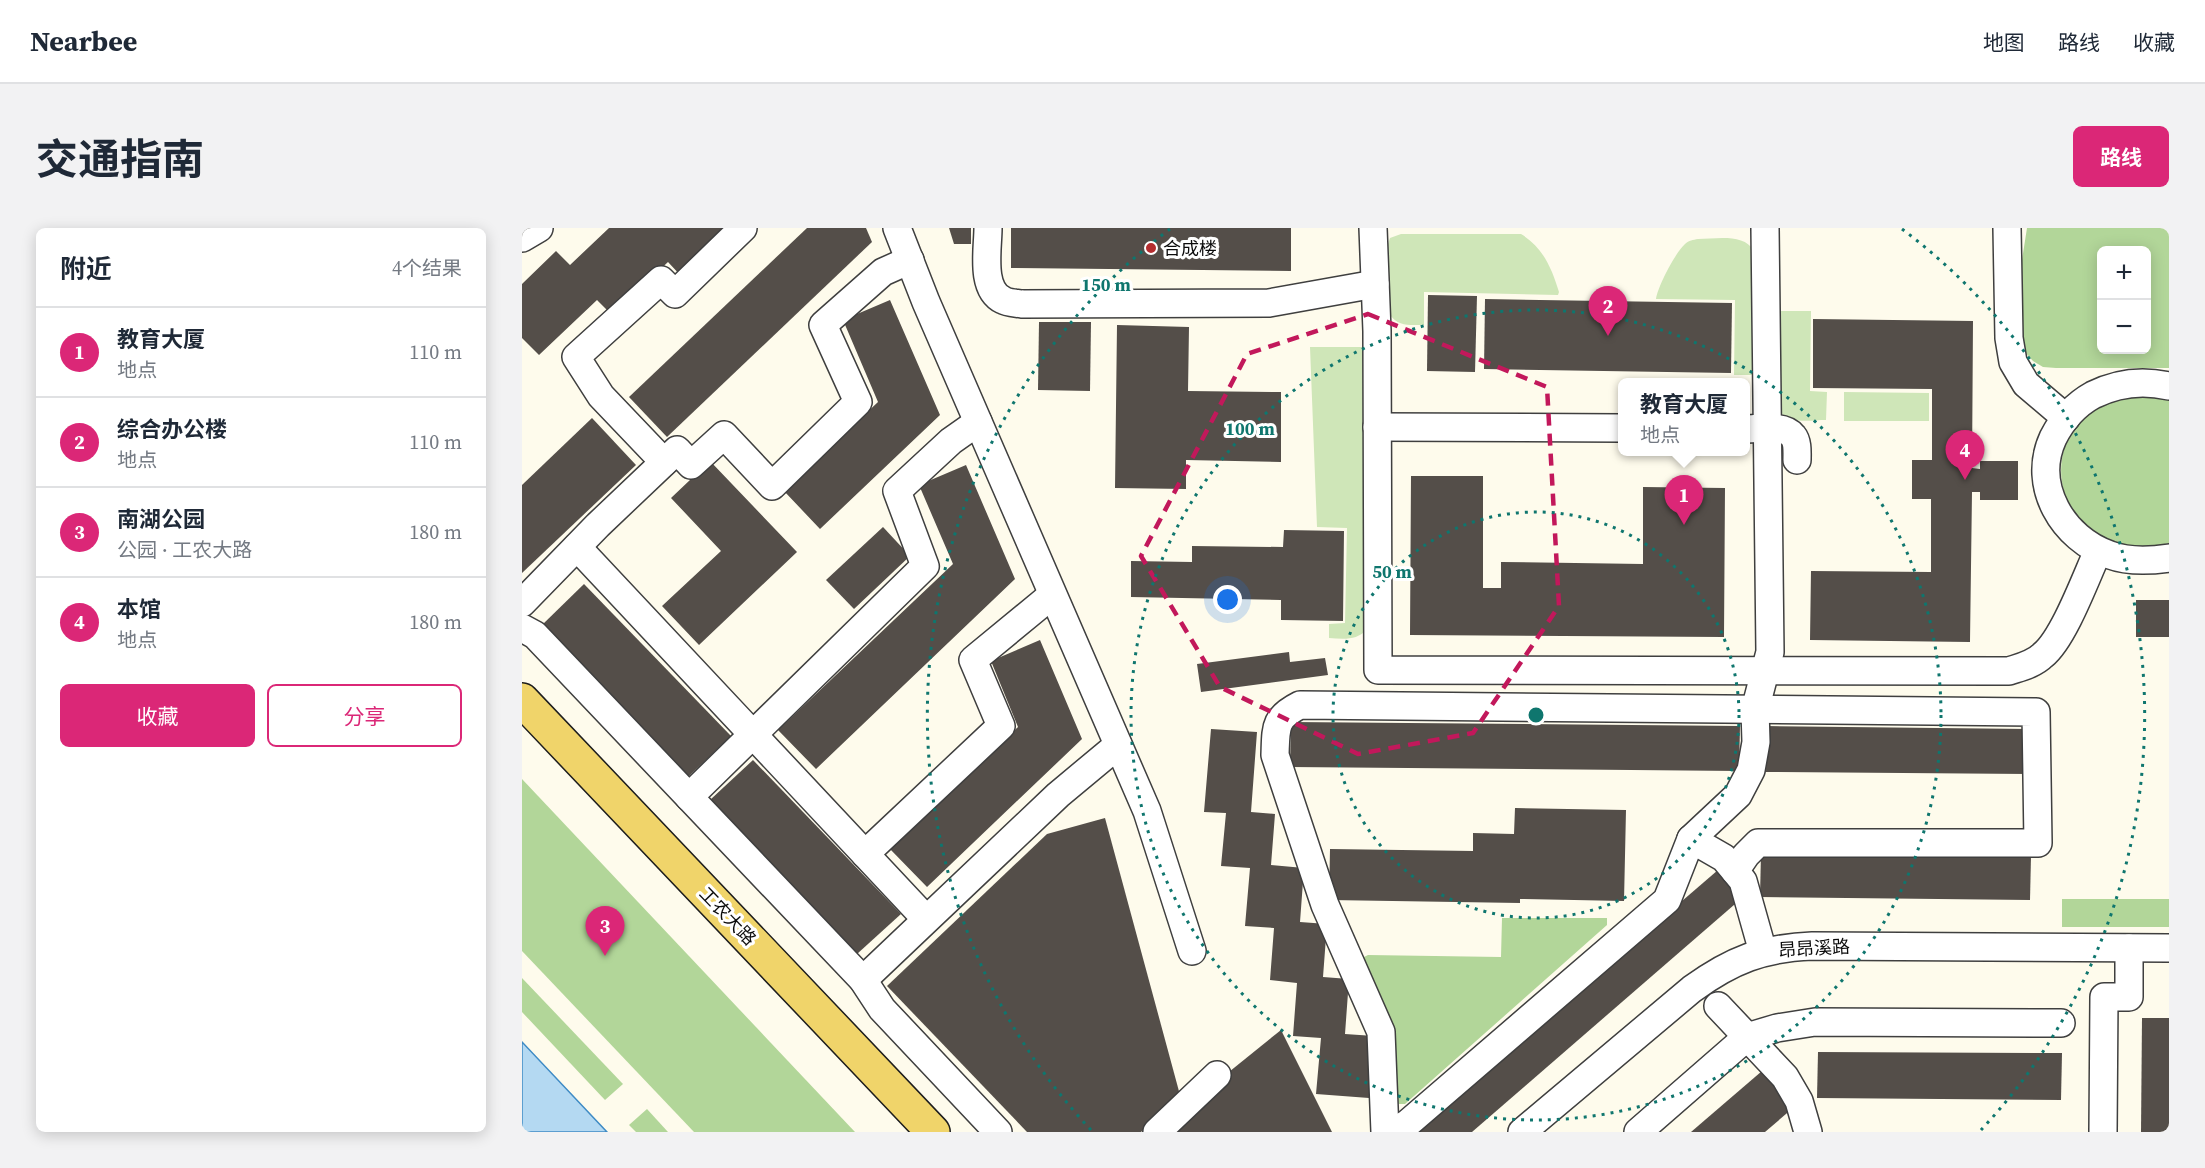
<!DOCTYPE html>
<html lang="zh">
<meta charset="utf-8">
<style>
:root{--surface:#fff;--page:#f2f2f3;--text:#1f2937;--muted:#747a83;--line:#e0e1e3;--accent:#db2777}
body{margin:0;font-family:"Source Serif 4","Noto Sans SC",serif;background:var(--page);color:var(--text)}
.controls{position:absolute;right:18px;top:18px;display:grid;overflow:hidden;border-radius:9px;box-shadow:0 3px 15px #0003}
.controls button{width:54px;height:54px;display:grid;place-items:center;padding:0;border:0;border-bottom:2px solid var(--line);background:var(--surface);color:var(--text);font:30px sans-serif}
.you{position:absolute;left:706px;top:372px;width:21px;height:21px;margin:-15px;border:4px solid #fff;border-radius:50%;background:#1a73e8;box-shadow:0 0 0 9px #1a73e833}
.badge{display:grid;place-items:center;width:39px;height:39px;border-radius:50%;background:var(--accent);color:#fff;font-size:20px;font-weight:700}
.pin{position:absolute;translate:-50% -50px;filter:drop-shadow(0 2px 3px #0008)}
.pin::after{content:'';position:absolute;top:32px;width:21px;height:18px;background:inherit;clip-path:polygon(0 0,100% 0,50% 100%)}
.popup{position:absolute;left:1096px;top:150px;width:132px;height:78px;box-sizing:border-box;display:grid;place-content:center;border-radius:9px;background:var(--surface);filter:drop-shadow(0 2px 4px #0005);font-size:20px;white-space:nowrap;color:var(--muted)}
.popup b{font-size:22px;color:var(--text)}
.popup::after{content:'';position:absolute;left:50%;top:100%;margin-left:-12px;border:12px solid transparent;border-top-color:var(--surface)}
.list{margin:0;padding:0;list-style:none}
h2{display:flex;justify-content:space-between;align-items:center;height:78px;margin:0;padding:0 24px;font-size:26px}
h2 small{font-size:20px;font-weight:400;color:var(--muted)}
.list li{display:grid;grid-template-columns:39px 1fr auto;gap:18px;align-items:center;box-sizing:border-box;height:90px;padding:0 24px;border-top:2px solid var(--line)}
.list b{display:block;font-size:22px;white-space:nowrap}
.list p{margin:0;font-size:20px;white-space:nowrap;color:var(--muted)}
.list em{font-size:20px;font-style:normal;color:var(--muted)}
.actions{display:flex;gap:12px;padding:18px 24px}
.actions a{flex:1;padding:14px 0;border:2px solid var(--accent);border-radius:9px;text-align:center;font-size:21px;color:var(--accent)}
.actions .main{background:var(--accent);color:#fff}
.map{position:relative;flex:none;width:1647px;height:904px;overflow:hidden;border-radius:9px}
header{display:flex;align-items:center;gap:36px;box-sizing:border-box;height:84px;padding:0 30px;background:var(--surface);border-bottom:2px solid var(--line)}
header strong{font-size:28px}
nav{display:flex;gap:33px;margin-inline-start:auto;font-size:21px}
.intro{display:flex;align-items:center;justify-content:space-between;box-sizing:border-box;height:144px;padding:0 36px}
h1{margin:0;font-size:42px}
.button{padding:15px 27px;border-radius:9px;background:var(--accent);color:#fff;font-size:21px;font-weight:700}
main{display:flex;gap:36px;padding:0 36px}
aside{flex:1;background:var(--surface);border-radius:9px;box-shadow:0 3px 15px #0003}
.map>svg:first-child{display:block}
</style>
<header>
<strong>Nearbee</strong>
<nav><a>地图</a><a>路线</a><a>收藏</a></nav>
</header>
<div class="intro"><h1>交通指南</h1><a class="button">路线</a></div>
<main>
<aside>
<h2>附近<small>4个结果</small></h2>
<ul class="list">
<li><span class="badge">1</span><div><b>教育大厦</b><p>地点</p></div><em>110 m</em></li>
<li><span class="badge">2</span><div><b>综合办公楼</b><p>地点</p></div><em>110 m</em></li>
<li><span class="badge">3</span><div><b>南湖公园</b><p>公园 · 工农大路</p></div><em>180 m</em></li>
<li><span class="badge">4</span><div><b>本馆</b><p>地点</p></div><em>180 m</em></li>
</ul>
<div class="actions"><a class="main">收藏</a><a>分享</a></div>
</aside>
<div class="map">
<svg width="1647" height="904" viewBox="0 0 1647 904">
<rect width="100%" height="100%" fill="#fefbec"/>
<!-- green -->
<g fill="#cfe6b8">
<path d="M879,6h120c22,13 31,35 38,58l-1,3 -134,-3v33c-15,0 -25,2 -35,-11l-2,-67 3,-9z"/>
<path d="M1176,11c18,0 46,-6 56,12l3,124h-23l1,-75 -79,-1c2,-13 19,-46 29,-55 4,-4 8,-4 13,-5z"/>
<path d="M1255,83h34l-1,80 17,1 -1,28c-16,0 -37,5 -47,-10z"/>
<path d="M788,119h55l2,282c-10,12 -24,10 -38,9v-14l16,-1 2,-95 -30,-1z"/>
<path d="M1322,164l85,1v28h-85z"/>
</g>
<!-- forest -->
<g fill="#b2d699" fill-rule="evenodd">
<path d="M1505,0h142v140h-113l-13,-1 -10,-6 -10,-11 -4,-71zM1580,22h44v100h-44z"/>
<path d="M1622,168l25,4v143c-121,32 -155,-140 -25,-147z"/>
<path d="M0,551l333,353h-161l-172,-181z"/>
<rect x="1540" y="671" width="107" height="28"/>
<path d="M980,690h105v7l-202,179h-6l-4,-4 -31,-143 4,-2 133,2z"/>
<path d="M0,750l101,106 -18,16 -83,-88z"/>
<path d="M125,881l21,23h-32l-7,-7z"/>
</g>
<!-- water -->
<path fill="#b4d9f2" stroke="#3f8bc5" stroke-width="1.5" d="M0,814l85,90h-85z"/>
<!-- building -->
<g fill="#544e49">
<path d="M87,0h124l-51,49 -14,-15 -56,53 -15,-15 -58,55 -17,-17v-54l34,-33 14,14z"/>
<path d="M285,0h59l6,14 -205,195 -38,-40z"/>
<path d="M427,0h22v16h-17z"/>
<path d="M489,0h280v43l-280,-3z"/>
<path d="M906,67l49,1 -2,76 -48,-1z"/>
<path d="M963,71l247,4 -1,70 -247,-4z"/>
<path d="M368,72l50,115 -120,114 -36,-38 94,-89 -35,-82z"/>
<path d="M1291,91l160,2 -1,147 8,1v-8h38v39h-38v-8h-8l-2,150 -160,-2 1,-69 120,1v-73h-19v-39h20v-71l-119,-1z"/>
<path d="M517,94h52l-1,69 -52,-1z"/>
<path d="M595,97l72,2 -1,64 93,1v70l-95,-2v29l-71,-1z"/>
<path d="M70,190l44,47 -114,108v-88z"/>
<path d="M188,233l87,91 -98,93 -37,-39 59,-55 -50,-53z"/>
<path d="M444,237l49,114 -199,190 -38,-39 175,-166 -34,-79z"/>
<path d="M889,248h72v112h18v-26l142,2v-77l82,1 -1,149 -314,-2z"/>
<path d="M361,299l27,29 -56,53 -28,-29z"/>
<path d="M762,302l60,1 -1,90 -62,-1v-20l-150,-3v-36l61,1v-16l91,1z"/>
<path d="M62,356l147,152 -43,41 -146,-152z"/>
<rect x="1614" y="372" width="33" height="37"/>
<path d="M518,412l42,99 -155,148 -37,-38 128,-122 -27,-66z"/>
<path d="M767,424l1,10 35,-4 3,17 -127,17 -4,-28z"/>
<path d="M769,494l449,4 -1,45 -449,-4z"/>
<path d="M1245,498l261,3v45l-262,-2z"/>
<path d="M689,501l46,3 -6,80 24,2 -4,51 33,3 -4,54 27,2 -4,53 26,2 -4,55 29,2 -5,62 -53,-4 5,-56 -28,-2 4,-53 -27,-3 4,-52 -29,-2 5,-58 -29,-2 5,-53 -22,-1z"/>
<path d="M231,532l148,154 -44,40 -147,-154z"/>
<path d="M993,580l111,2 -2,91 -104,-2v4l-191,-3 1,-51 143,2v-18l41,1z"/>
<path d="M583,590l75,277 -39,37h-114l-140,-146 160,-152z"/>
<path d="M1239,625l270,3 -1,44 -270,-3z"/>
<path d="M1196,642l24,28 -270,234h-58z"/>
<path d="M1620,790h27v114h-28z"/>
<path d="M759,802l51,102h-166l53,-52z"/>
<path d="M1296,824l244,1 -1,47 -244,-2z"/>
<path d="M1240,843l31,37 -28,24h-74z"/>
</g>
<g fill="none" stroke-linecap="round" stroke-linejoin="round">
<defs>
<g id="minor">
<path d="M375,0l29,74 221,509 45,140"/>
<path d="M466,0c0,21 -8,61 15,72 5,3 13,3 19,4l247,-1 106,-19"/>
<path d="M851,0l4,103 1,339 631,1c12,-4 25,-7 34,-16 21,-17 43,-78 55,-104"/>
<path d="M1485,0l2,110 4,24 13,22 40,34"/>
<path d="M0,10l17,-10"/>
<path d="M1647,158c-26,-6 -52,-3 -76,9 -18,10 -31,25 -40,43 -22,48 10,101 57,117 19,7 39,6 59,3"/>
<path d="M855,199l245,1"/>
<path d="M1224,201c12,0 38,-5 47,7 5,6 4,17 4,24"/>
<path d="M142,234l-63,-66 -25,-39 85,-77 14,14 68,-66"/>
<path d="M55,319l349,372"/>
<path d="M0,375l76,-78 79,-75 14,15 33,-30 48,51 86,-84 -35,-77 60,-53 27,-12"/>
<path d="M0,400l13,7 328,345 19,29 116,123"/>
<path d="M167,569l236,-231 -28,-75 54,-50 27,-19"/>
<path d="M1169,611l33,19 19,23 20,71"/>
<path d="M343,626l136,-128 -28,-66 79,-65"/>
<path d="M341,752l195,-185 60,-50"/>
<path d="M1196,778l67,71 14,24 9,31"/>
<path d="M635,904l60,-57"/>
<path d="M863,904l-4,-100 -56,-127 -50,-150c1,-28 -1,-37 25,-50l736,7 2,131h-280l-12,12 -11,16"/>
<path d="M871,904l15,-9 259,-223 24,-61 47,-44 13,-25 5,-28 -1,-32 15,-58 -5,-424"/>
<path d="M1000,904l170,-143c40,-29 71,-41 120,-43l357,2"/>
<path d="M1116,904l109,-95 30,-9 38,-6 246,1"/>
<path d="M1581,904l1,-135h25v-49"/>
</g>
<path id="major" d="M0,472l411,432"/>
</defs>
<!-- minor casing -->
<use href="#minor" stroke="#3f3f3f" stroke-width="30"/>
<!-- major casing -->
<use href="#major" stroke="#1d1d1d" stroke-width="36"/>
<!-- minor -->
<use href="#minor" stroke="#fff" stroke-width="27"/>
<!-- major -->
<use href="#major" stroke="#f0d46a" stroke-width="33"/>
</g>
<!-- marked area -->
<path fill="none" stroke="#c2185b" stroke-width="4.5" stroke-dasharray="12 8" stroke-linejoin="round" d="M846,86l179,73 12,219 -86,127 -115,21 -138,-67 -79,-131 106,-202z"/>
<!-- distance rings -->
<g fill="none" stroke="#0f766e" stroke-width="3" stroke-dasharray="3 6">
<circle cx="1014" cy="487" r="203"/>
<circle cx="1014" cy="487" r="405"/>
<path d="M569 902A608 608 0 0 1 648 1M1380 1A608 608 0 0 1 1459 902"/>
</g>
<!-- markers -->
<circle fill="#b42d2f" stroke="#fff" stroke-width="2" cx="629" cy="20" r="6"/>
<g text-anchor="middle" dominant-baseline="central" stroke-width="6" stroke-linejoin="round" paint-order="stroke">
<!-- poi labels -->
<g font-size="18" fill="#0c0c0c" stroke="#fff" text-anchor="start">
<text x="641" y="20">合成楼</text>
</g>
<!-- street labels -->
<g font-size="18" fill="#0c0c0c" stroke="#fff">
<text transform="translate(206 688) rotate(46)">工农大路</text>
<text transform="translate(1292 720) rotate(-3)">昂昂溪路</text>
</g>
</g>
<circle cx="1014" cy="487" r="9" fill="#0f766e" stroke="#fff" stroke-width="3"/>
<g font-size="18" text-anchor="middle" font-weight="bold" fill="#0f766e" stroke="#fff" stroke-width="6" stroke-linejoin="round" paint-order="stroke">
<text x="584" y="63">150 m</text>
<text x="728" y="207">100 m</text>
<text x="870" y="350">50 m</text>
</g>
</svg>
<div class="controls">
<button>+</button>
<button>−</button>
</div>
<div class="you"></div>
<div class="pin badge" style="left:1162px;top:297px">1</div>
<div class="popup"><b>教育大厦</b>地点</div>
<div class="pin badge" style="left:1086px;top:108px">2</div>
<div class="pin badge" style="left:83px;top:728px">3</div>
<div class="pin badge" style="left:1443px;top:252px">4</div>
</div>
</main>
